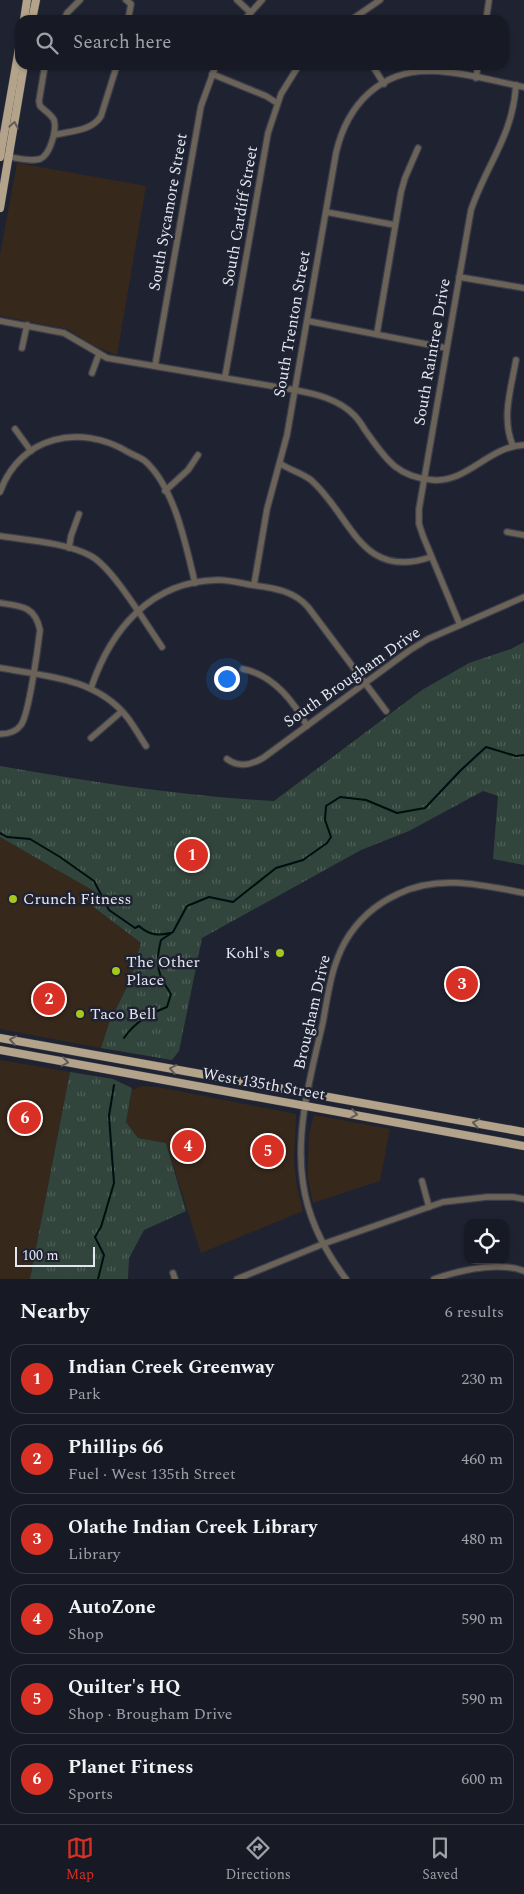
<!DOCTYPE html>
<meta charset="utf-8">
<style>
:root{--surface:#171a25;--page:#20232d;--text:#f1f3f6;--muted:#9ea1a7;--line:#363842;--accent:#d93025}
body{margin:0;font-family:Spectral,serif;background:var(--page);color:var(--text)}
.controls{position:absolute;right:15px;bottom:15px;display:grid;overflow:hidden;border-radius:10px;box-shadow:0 1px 4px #0004}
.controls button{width:45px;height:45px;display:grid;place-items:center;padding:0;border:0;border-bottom:1px solid var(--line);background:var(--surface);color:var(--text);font:25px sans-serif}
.scale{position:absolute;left:15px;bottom:12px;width:80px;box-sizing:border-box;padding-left:5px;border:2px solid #e4e7f1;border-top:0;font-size:14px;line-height:18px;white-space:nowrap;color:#e4e7f1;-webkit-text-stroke:4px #1f2331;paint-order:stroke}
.you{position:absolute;left:226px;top:678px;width:18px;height:18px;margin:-12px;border:4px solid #fff;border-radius:50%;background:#1a73e8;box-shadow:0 0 0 8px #1a73e833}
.badge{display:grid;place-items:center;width:32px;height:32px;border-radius:50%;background:var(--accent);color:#fff;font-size:16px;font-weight:700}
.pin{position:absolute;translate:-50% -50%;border:2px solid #fff;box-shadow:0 1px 5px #0006}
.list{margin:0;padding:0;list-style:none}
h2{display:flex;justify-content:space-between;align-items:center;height:65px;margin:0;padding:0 20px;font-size:21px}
h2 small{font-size:16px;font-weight:400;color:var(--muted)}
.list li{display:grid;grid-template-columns:32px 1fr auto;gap:15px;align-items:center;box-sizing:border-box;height:70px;margin:0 10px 10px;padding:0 10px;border:1px solid var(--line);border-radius:15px}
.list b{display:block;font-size:19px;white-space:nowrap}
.list p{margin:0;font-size:16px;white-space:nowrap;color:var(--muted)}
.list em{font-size:16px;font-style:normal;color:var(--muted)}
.icon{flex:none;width:28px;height:28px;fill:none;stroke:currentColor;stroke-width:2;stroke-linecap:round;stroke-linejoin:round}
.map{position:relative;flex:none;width:524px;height:1279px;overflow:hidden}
.search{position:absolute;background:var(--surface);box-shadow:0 1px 4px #0004;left:15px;right:15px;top:15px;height:55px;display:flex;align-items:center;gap:12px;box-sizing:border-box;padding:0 18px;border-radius:15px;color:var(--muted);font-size:19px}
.sheet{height:545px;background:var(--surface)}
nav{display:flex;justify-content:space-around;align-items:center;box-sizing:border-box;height:70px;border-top:1px solid var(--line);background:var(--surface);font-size:14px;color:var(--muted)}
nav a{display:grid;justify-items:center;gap:2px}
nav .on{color:var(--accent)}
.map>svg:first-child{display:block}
</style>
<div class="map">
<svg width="524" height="1279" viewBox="0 0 524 1279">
<defs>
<pattern id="park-tufts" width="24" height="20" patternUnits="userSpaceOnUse" patternTransform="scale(1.25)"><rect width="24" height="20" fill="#32453c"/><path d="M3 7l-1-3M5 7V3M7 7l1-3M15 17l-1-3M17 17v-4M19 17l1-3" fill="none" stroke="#506059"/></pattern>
</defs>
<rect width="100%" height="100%" fill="#1f2331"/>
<!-- commercial -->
<g fill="#36281b">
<path d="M17,163l129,23 -29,169 -21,-8 -29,-18 -67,-13v-61z"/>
<path d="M0,837l92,53 -1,15 50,38 -12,40 -20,40 -8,25 -101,-19z"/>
<path d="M0,1060l70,12 -40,207h-30z"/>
<path d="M142,1086l16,1 138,27 -2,47 3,26 6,24 -102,42 -35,-110 -28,-5 -12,-16 6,-32z"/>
<path d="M314,1115l76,14 -10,52 -67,22 -5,-24v-18l1,-26z"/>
</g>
<!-- park -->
<g fill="url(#park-tufts)">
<path d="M524,642v223l-31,-6 5,-63 -15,-5 -74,40 -48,19 -159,88 -23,113 -7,9 -71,-12 8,-25 20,-40 12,-40 -50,-38 1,-15 -92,-53v-71c91,16 182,30 274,35l148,-111 47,-27 42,-14z"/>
<path d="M70,1072l43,7 19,9 -6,34 12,16 28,5 20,68 -42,19 -15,28 -1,21h-98z"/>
</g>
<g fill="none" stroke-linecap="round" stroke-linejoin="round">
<!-- stream -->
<g stroke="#000e10" stroke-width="2">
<path d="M0,833l7,4 23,2 30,18 34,24 15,29 26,18 4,-2c10,9 19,10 31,7"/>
<path d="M124,1038c11,-16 25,-24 43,-31l4,-13c-14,-20 -16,-30 -10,-54l12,-8 14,-26 22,-9 24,5 43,-34 27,-8 24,-17 4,-6 -6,-17 1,-14 14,-9 26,3 31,13 28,-5 36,-38 25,-23 30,9 8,-1"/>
<path d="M98,1279l6,-24 -9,-18 6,-10 13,-44 -5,-67 5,-31"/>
</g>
<defs>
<g id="minor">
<path d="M126,0l5,4 -3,16"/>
<path d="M237,0l13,12"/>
<path d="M64,20l3,-7 13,-13"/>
<path d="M244,20l18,-20"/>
<path d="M351,20l29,-20"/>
<path d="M486,20l3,-20"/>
<path d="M372,65l12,19"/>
<path d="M212,74l54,22 11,7"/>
<path d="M476,78l2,-13"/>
<path d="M54,135c17,-4 38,-4 47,-19l16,-51"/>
<path d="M5,156c10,2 25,6 35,3 10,-4 17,-29 14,-39 -2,-5 -10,-10 -14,-14l-1,-5 6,-36"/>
<path d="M326,212l69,13"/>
<path d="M459,277l65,11"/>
<path d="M0,321l64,12 43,25 188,32c21,4 43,9 59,25 4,4 8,10 11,15 20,28 31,47 68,50 34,3 56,-34 91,-35"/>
<path d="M308,321l138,27"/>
<path d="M377,333l24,-141 4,-14 13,-30"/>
<path d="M22,348l5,-23"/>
<path d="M155,366l46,-260 15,-41"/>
<path d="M92,373l7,-19"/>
<path d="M225,377l43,-244 13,-39 18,-29"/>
<path d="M15,429l16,22"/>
<path d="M513,446c-12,-28 -2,-57 3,-86"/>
<path d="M281,464c9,6 21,9 30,16 41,36 49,101 120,77"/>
<path d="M165,491l23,-21 10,-15"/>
<path d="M0,492c20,-56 80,-69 128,-40 5,3 12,5 17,9 30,27 41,85 50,122"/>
<path d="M507,532l17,3"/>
<path d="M0,536c27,4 68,7 91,20 22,12 55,68 71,91"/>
<path d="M69,548l2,-12 8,-22"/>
<path d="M254,585l13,-76 20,-74 49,-282c11,-48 44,-84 97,-82 30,1 61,10 91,16"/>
<path d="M0,603c21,3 35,3 40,27 -2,17 -11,84 -19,95 -5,7 -13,9 -21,9"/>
<path d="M460,625l-37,-89 -4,-12v-15l52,-299c15,-45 42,-74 45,-125"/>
<path d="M0,668c46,8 96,10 127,49 7,9 13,20 19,29"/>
<path d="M243,669c30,6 50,31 64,57"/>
<path d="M91,688c20,-59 60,-107 127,-108 12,0 23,3 34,5 21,3 41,5 56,22l78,104"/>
<path d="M91,738l30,-26"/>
<path d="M227,759c12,9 24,6 36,-1l147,-108 18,-11 96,-42"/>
<path d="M422,1181l7,26"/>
<path d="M173,1273l2,6"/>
<path d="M237,1279l86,-35 120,-42 44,-5h26l11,2"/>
<path d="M346,1279c-22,-29 -38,-60 -43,-96 -8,-53 8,-109 20,-161 5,-27 8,-55 22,-80 12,-21 31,-38 53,-48 40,-20 84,-9 126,-1"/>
<path d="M434,1279c27,-9 63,-18 90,-8"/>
</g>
<g id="major">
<path d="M24,20l3,-20"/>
<path d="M32,20l4,-20"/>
<path d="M0,157l20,-114"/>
<path d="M0,208l24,-143"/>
<path d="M0,1038l524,94"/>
<path d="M0,1050l524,96"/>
</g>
</defs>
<!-- minor casing -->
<use href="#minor" stroke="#3b3e4c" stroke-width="8"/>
<!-- major casing -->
<use href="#major" stroke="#3b3e4c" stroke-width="9"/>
<!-- minor -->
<use href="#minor" stroke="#6b6358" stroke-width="5.5"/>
<!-- major -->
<use href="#major" stroke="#b3a38a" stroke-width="8"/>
</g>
<!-- one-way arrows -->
<defs><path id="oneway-chevron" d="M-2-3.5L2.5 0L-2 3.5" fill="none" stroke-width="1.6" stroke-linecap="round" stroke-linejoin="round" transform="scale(1.25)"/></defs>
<g stroke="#625d59">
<use href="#oneway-chevron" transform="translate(14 125) rotate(-80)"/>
<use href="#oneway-chevron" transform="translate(13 1040) rotate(-170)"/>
<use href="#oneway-chevron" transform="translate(65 1062) rotate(10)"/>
<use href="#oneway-chevron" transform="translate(173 1069) rotate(-170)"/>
<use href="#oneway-chevron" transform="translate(354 1114) rotate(10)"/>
<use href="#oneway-chevron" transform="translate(476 1123) rotate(-170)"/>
</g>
<!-- markers -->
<g fill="#a7c71e" stroke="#1f2331" stroke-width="2">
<circle cx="13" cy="899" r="5"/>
<circle cx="280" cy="953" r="5"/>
<circle cx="116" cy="971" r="5"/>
<circle cx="80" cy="1014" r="5"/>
</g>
<g text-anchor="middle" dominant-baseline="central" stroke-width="5" stroke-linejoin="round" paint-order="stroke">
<!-- street labels -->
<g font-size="16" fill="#e4e7f1" stroke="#1f2331">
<text transform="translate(168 212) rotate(-80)">South Sycamore Street</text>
<text transform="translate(240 216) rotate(-80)">South Cardiff Street</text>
<text transform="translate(292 324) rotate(-80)">South Trenton Street</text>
<text transform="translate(432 352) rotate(-80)">South Raintree Drive</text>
<text transform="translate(352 677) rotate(-35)">South Brougham Drive</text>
<text transform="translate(312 1012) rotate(-77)">Brougham Drive</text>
<text transform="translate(264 1084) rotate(10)">West 135th Street</text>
</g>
<!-- poi labels -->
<g font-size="16" fill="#e4e7f1" stroke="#1f2331" text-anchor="start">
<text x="23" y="899">Crunch Fitness</text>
<text x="270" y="953" text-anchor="end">Kohl's</text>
<text x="126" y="962">The Other<tspan x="126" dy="18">Place</tspan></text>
<text x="90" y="1014">Taco Bell</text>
</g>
</g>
</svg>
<div class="controls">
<button><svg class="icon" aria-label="locate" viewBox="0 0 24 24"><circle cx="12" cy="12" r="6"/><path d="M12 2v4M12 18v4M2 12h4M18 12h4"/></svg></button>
</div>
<div class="scale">100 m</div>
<div class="you"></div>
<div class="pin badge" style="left:192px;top:855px">1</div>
<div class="pin badge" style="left:49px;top:999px">2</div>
<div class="pin badge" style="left:462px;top:984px">3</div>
<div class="pin badge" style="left:188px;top:1146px">4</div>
<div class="pin badge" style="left:268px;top:1151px">5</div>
<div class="pin badge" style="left:25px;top:1118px">6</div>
<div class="search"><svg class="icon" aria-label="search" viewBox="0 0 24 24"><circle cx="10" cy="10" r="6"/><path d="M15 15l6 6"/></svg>Search here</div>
</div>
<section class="sheet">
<h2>Nearby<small>6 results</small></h2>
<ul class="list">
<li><span class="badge">1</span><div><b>Indian Creek Greenway</b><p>Park</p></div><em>230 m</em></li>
<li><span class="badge">2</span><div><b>Phillips 66</b><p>Fuel · West 135th Street</p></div><em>460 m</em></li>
<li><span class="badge">3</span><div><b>Olathe Indian Creek Library</b><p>Library</p></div><em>480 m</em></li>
<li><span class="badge">4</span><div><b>AutoZone</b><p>Shop</p></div><em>590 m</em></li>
<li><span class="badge">5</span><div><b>Quilter's HQ</b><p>Shop · Brougham Drive</p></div><em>590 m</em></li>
<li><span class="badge">6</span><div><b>Planet Fitness</b><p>Sports</p></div><em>600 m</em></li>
</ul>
</section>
<nav>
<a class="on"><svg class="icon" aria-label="map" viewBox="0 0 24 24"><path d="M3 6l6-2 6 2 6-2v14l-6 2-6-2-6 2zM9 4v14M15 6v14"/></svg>Map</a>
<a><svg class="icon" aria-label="directions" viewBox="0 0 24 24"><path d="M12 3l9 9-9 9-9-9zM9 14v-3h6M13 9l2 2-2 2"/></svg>Directions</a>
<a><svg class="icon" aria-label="saved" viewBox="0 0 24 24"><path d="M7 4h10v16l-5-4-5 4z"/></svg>Saved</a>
</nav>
